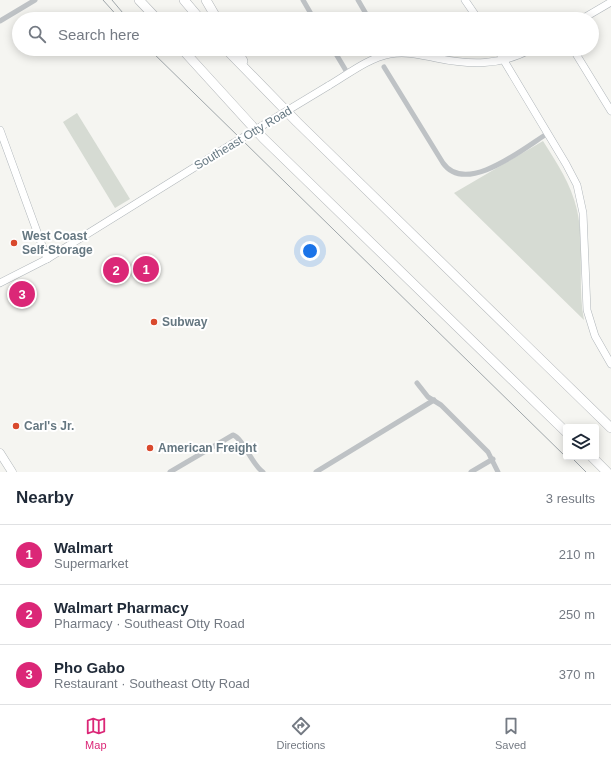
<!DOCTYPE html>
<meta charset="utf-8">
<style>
:root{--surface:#fff;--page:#f6f6f7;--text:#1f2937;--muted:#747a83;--line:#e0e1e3;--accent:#db2777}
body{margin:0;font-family:Helvetica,sans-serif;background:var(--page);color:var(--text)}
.controls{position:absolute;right:12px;bottom:12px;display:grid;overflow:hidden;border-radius:4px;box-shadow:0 2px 10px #0003}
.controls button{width:36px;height:36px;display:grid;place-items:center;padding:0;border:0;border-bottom:1px solid var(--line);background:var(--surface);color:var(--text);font:20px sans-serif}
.you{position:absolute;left:310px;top:251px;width:14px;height:14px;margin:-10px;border:3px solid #fff;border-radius:50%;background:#1a73e8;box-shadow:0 0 0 6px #1a73e833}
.badge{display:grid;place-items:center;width:26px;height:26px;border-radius:50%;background:var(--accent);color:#fff;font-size:13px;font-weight:700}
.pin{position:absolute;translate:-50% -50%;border:2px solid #fff;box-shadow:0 1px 4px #0006}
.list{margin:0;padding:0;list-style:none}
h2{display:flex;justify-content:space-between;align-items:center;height:52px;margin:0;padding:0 16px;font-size:17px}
h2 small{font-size:13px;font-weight:400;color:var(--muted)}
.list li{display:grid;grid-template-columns:26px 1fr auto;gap:12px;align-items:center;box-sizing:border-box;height:60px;padding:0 16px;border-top:1px solid var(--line)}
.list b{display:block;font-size:15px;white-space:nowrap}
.list p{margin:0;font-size:13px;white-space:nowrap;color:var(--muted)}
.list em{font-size:13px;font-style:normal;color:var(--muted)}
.icon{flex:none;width:22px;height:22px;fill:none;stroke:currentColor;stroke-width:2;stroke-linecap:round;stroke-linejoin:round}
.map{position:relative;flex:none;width:611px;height:472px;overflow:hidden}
.search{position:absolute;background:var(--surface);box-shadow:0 2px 10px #0003;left:12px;right:12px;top:12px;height:44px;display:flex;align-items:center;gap:10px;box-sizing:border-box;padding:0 14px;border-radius:22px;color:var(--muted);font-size:15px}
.sheet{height:232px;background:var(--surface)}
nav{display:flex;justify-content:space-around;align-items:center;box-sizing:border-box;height:56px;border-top:1px solid var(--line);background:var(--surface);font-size:11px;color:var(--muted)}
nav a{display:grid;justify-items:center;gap:2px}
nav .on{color:var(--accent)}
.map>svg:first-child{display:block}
</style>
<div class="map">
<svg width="611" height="472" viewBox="0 0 611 472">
<rect width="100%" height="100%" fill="#f5f5f1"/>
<!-- green -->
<g fill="#d6dbd3">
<path d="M77,113l53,86 -15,9 -52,-86z"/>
<path d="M543,141c14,22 28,43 34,69 8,35 0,74 7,110l-130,-127z"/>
</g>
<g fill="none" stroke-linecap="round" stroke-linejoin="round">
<defs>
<g id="secondary">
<path d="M465,0l13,19"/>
<path d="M582,19l29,-17"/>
<path d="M497,49l69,115 11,21 6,28 4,97 8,26 16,28"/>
<path d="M573,49l38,62"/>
<path d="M328,86c19,-11 40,-28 62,-32 16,-3 31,1 46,4 33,7 65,8 95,-9"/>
<path d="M0,130l47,129"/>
<path d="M0,283l47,-24 185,-115"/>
</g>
<path id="primary" d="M0,453l12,19"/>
<g id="highway">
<path d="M139,0l18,19"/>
<path d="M184,0l16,19"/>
<path d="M206,0l11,19"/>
<path d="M182,49l81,89 303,294"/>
<path d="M226,49l71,73 314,306"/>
<path d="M236,49l7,12"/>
<path d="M592,457l15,15"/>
</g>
</defs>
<!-- secondary casing -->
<use href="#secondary" stroke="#b0b6ba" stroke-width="8"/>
<!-- primary casing -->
<use href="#primary" stroke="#b1b6b9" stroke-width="9"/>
<!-- highway casing -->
<use href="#highway" stroke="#b1b5b8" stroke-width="10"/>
<!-- street -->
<g stroke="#bec2c5" stroke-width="5">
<path d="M303,0l11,19"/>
<path d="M358,0l11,19"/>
<path d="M0,21l35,-21"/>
<path d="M333,49l15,25"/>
<path d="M387,49l2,5"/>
<path d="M384,67l59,96c23,33 81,-15 105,-30"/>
<path d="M417,383l11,14 13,8 47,47 10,20"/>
<path d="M170,472l63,-37c10,3 19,30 30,37"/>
<path d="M316,472l118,-72"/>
<path d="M471,472l22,-13"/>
</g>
<!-- secondary -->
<use href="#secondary" stroke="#fff" stroke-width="7"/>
<!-- primary -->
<use href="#primary" stroke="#fff" stroke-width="8"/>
<!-- highway -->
<use href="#highway" stroke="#fff" stroke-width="9"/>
<!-- tram -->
<g stroke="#9fa6aa" stroke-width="1">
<path d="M103,0l17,19"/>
<path d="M112,0l16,19"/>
<path d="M149,49l417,408"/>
<path d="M571,457l15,15"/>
</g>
<defs>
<path id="secondary-bridge" d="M232,144l96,-58"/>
</defs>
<!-- secondary-bridge casing -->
<use href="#secondary-bridge" stroke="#b0b6ba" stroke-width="8" stroke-linecap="butt"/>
<!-- secondary-bridge -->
<use href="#secondary-bridge" stroke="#fff" stroke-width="7"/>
</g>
<!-- markers -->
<g fill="#d9492d" stroke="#fff" stroke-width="1.5">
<circle cx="14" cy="243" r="4"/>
<circle cx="154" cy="322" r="4"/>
<circle cx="16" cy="426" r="4"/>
<circle cx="150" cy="448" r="4"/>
</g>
<g text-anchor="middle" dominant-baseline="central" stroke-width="4" stroke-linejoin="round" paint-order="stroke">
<!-- street labels -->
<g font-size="12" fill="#657781" stroke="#fff">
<text transform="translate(243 138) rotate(-31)">Southeast Otty Road</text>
</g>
<!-- poi labels -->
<g font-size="12" font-weight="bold" fill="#657781" stroke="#fff" text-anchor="start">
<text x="22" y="236">West Coast<tspan x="22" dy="14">Self-Storage</tspan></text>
<text x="162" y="322">Subway</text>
<text x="24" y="426">Carl's Jr.</text>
<text x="158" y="448">American Freight</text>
</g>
</g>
</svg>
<div class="controls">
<button><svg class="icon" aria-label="layers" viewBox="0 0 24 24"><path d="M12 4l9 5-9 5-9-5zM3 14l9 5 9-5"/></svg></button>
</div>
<div class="you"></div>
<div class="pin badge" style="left:146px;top:269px">1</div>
<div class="pin badge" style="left:116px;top:270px">2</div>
<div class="pin badge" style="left:22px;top:294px">3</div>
<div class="search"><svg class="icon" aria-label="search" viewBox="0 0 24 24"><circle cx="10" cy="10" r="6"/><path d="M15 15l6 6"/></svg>Search here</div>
</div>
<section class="sheet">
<h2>Nearby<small>3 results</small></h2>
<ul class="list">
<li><span class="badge">1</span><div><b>Walmart</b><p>Supermarket</p></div><em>210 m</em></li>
<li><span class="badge">2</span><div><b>Walmart Pharmacy</b><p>Pharmacy · Southeast Otty Road</p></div><em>250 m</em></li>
<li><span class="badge">3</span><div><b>Pho Gabo</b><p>Restaurant · Southeast Otty Road</p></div><em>370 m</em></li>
</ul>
</section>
<nav>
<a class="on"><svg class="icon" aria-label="map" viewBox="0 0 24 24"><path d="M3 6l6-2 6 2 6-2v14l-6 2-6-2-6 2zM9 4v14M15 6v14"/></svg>Map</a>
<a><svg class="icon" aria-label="directions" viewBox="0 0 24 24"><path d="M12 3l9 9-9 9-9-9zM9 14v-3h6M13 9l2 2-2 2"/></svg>Directions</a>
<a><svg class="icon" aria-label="saved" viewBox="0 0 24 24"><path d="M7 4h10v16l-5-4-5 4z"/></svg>Saved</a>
</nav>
